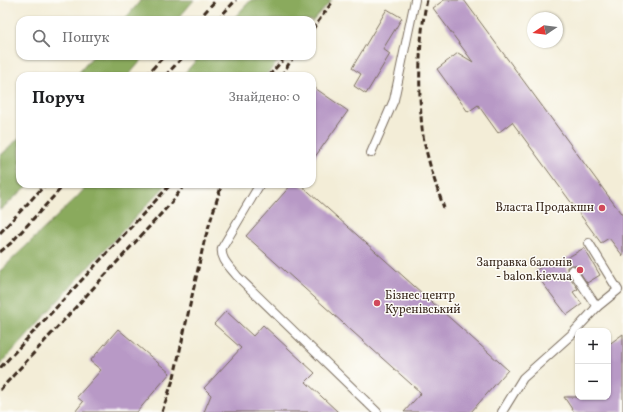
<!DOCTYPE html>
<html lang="uk">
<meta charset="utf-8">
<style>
:root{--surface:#fff;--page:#f6f6f6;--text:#202124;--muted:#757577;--line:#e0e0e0}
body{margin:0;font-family:Vollkorn,serif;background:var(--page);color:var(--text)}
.controls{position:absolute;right:12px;bottom:12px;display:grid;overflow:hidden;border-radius:8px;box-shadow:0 1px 3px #0004}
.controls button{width:36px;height:36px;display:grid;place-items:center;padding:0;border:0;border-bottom:1px solid var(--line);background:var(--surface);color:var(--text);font:20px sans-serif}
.compass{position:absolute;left:527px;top:12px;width:36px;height:36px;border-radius:50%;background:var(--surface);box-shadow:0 1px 3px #0004;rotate:257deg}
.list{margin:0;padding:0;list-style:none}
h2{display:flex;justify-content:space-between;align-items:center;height:52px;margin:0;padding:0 16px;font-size:17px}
h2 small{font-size:13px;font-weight:400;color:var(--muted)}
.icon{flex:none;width:22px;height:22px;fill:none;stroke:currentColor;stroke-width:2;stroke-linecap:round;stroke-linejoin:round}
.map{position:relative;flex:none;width:623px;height:412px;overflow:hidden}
.search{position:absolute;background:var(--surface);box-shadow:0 1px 3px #0004;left:16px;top:16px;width:300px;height:44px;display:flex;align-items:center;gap:10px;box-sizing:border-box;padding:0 14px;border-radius:12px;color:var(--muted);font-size:15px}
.panel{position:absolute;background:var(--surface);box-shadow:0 1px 3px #0004;left:16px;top:72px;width:300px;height:116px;border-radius:12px}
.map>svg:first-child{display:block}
</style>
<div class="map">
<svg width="623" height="412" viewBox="0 0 623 412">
<rect width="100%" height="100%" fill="#fdfcf7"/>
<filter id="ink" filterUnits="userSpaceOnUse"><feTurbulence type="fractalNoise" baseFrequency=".025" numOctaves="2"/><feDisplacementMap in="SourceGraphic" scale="8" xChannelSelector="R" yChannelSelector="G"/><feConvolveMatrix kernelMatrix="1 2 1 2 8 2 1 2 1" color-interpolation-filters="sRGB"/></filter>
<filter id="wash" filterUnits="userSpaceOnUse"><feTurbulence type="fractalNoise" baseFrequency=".012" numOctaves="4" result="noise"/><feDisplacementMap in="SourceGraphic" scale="16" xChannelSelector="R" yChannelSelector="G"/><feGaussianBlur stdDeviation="0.9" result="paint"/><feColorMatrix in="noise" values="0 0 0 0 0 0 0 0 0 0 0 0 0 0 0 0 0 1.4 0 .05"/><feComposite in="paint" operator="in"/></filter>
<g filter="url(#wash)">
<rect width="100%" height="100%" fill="#f3edd7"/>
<!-- forest -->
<g fill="#8aaa5d" stroke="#626a3e">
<path d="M141,0h53l-17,20h-53z"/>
<path d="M251,0h81l-20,22v-2h-80z"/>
<path d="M93,56h52l-17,20h-52z"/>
<path d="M200,56h83l-18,20h-83z"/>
<path d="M20,137v47h10l-30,26v-54z"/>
<path d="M89,184h78l-74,78 -93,103v-94l77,-74z"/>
</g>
<g id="blocks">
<!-- building -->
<g fill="#b899c6">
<path d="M444,0h20l159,216v40l-14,-18 -8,5 -89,-121 -14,11 -20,-28 -10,7 -31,-43 21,-16 15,9 -40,-54z"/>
<path d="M387,9l15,9 -19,31 7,5 -24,40 -12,-8 7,-12 -9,-6z"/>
<path d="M312,86l36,25 -36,50z"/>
<path d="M292,184h8l208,186 -37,42h-67l17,-19 -175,-157z"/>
<path d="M584,248l16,27 -13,8 -12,-18h-4l-4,2v6l11,16 -5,3 9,12 -15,11 -33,-43 15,-11 4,5z"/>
<path d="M226,311l27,25 10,-11 52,48 -9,9 32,30h-134l7,-17 -7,-7 37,-40 -27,-24z"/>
<path d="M118,329l52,44 -33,39h-62l8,-10 -6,-5 24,-27 -11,-9z"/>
<path d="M623,334v78h-49l-10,-15h44v-52z"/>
</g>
</g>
</g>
<g filter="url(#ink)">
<use href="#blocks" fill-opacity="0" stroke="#7b6e5f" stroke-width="1"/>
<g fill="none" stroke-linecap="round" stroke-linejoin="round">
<defs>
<g id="lane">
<path d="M371,153l23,-53 21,-100"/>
<path d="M260,184l-38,64c-2,11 8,19 15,28l140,136"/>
<path d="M572,270l25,37"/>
<path d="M502,412l21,-34 48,-43 26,-28 21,-17 -29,-47"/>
</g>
</defs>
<!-- lane casing -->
<use href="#lane" stroke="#7b6e5f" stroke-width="10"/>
<!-- lane -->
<use href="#lane" stroke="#fff" stroke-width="8"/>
<!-- rail -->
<g stroke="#3b2a1e" stroke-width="3" stroke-dasharray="6 3" stroke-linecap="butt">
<path d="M427,0c-7,32 -8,65 -7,98 1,14 1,29 4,43 5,23 12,45 20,67"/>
<path d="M198,20l18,-20"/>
<path d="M217,20l19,-20"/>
<path d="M312,30l21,-29"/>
<path d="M146,76l18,-20"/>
<path d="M165,76l19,-20"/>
<path d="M269,76l17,-20"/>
<path d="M281,76l13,-20"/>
<path d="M0,233l46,-49"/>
<path d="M0,252l11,-9 54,-59"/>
<path d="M0,368l171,-184"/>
<path d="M0,390l171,-187 14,-19"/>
<path d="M162,412l12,-35 30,-135 10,-33 8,-25"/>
</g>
</g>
</g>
<!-- markers -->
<g fill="#d1495b" stroke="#fdfcf7" stroke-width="1.5">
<circle cx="602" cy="208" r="4"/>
<circle cx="580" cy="270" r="4"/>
<circle cx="377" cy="303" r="4"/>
</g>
<g text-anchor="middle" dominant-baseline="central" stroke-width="3" stroke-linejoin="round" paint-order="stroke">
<!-- poi labels -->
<g font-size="12" fill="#3b2a1e" stroke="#fdfcf7" text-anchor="end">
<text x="594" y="208">Власта Продакшн</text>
<text x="572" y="263">Заправка балонів<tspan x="572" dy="14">- balon.kiev.ua</tspan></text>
<text x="385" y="296" text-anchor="start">Бізнес центр<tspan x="385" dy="14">Куренівський</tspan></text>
</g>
</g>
</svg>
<div class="controls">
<button>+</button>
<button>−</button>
</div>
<svg class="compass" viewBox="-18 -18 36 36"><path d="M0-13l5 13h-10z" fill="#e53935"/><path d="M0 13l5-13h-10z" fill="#757577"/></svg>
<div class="search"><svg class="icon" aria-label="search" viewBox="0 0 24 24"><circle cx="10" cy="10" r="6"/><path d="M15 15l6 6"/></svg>Пошук</div>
<section class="panel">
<h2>Поруч<small>Знайдено: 0</small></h2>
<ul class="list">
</ul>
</section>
</div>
